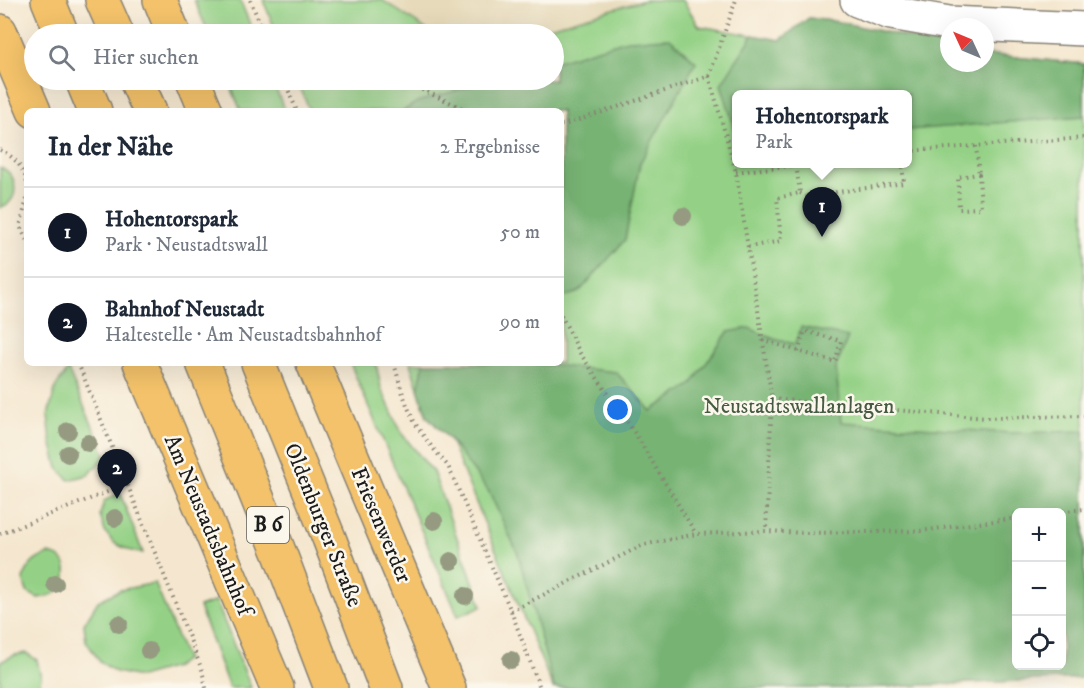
<!DOCTYPE html>
<html lang="de">
<meta charset="utf-8">
<style>
:root{--surface:#fff;--page:#f2f2f3;--text:#1f2937;--muted:#747a83;--line:#e0e1e3;--accent:#111827}
body{margin:0;font-family:"IM FELL DW Pica",serif;background:var(--page);color:var(--text)}
.controls{position:absolute;right:18px;bottom:18px;display:grid;overflow:hidden;border-radius:9px;box-shadow:0 6px 24px #0002}
.controls button{width:54px;height:54px;display:grid;place-items:center;padding:0;border:0;border-bottom:2px solid var(--line);background:var(--surface);color:var(--text);font:30px sans-serif}
.compass{position:absolute;left:940px;top:18px;width:54px;height:54px;border-radius:50%;background:var(--surface);box-shadow:0 6px 24px #0002;rotate:314deg}
.you{position:absolute;left:618px;top:410px;width:21px;height:21px;margin:-15px;border:4px solid #fff;border-radius:50%;background:#1a73e8;box-shadow:0 0 0 9px #1a73e833}
.badge{display:grid;place-items:center;width:39px;height:39px;border-radius:50%;background:var(--accent);color:#fff;font-size:20px;font-weight:700}
.pin{position:absolute;translate:-50% -50px;filter:drop-shadow(0 2px 3px #0008)}
.pin::after{content:'';position:absolute;top:32px;width:21px;height:18px;background:inherit;clip-path:polygon(0 0,100% 0,50% 100%)}
.popup{position:absolute;left:732px;top:90px;width:180px;height:78px;box-sizing:border-box;display:grid;place-content:center;border-radius:9px;background:var(--surface);filter:drop-shadow(0 2px 4px #0005);font-size:20px;white-space:nowrap;color:var(--muted)}
.popup b{font-size:22px;color:var(--text)}
.popup::after{content:'';position:absolute;left:50%;top:100%;margin-left:-12px;border:12px solid transparent;border-top-color:var(--surface)}
.list{margin:0;padding:0;list-style:none}
h2{display:flex;justify-content:space-between;align-items:center;height:78px;margin:0;padding:0 24px;font-size:26px}
h2 small{font-size:20px;font-weight:400;color:var(--muted)}
.list li{display:grid;grid-template-columns:39px 1fr auto;gap:18px;align-items:center;box-sizing:border-box;height:90px;padding:0 24px;border-top:2px solid var(--line)}
.list b{display:block;font-size:22px;white-space:nowrap}
.list p{margin:0;font-size:20px;white-space:nowrap;color:var(--muted)}
.list em{font-size:20px;font-style:normal;color:var(--muted)}
.icon{flex:none;width:33px;height:33px;fill:none;stroke:currentColor;stroke-width:2;stroke-linecap:round;stroke-linejoin:round}
.map{position:relative;flex:none;width:1084px;height:688px;overflow:hidden}
.search{position:absolute;background:var(--surface);box-shadow:0 6px 24px #0002;left:24px;top:24px;width:540px;height:66px;display:flex;align-items:center;gap:15px;box-sizing:border-box;padding:0 21px;border-radius:33px;color:var(--muted);font-size:22px}
.panel{position:absolute;background:var(--surface);box-shadow:0 6px 24px #0002;left:24px;top:108px;width:540px;height:258px;border-radius:9px}
.map>svg:first-child{display:block}
</style>
<div class="map">
<svg width="1084" height="688" viewBox="0 0 1084 688">
<rect width="100%" height="100%" fill="#fbf7ec"/>
<filter id="ink" filterUnits="userSpaceOnUse"><feTurbulence type="fractalNoise" baseFrequency=".0167" numOctaves="2"/><feDisplacementMap in="SourceGraphic" scale="12" xChannelSelector="R" yChannelSelector="G"/><feConvolveMatrix kernelMatrix="1 2 1 2 8 2 1 2 1" color-interpolation-filters="sRGB"/></filter>
<filter id="wash" filterUnits="userSpaceOnUse"><feTurbulence type="fractalNoise" baseFrequency=".008" numOctaves="4" result="noise"/><feDisplacementMap in="SourceGraphic" scale="24" xChannelSelector="R" yChannelSelector="G"/><feGaussianBlur stdDeviation="1.35" result="paint"/><feColorMatrix in="noise" values="0 0 0 0 0 0 0 0 0 0 0 0 0 0 0 0 0 1.4 0 .05"/><feComposite in="paint" operator="in"/></filter>
<g filter="url(#wash)">
<rect width="100%" height="100%" fill="#f5e7cf"/>
<!-- built -->
<path fill="#e7daba" d="M383,0h262l-120,34h-92z"/>
<!-- green -->
<g fill="#94d186" stroke="#587651" stroke-width="1.5" fill-rule="evenodd">
<path d="M194,0h46l14,34h-45z"/>
<path d="M263,0h119l51,34h-156z"/>
<path d="M645,0h38l16,26 81,14 29,-22 30,4 110,24v17h36v-9l99,10v614l-225,10h-306l-103,-248 -23,-24 -17,-53h151v-252h-251l-13,-31h257v-46h-29zM736,94h172v70h-172zM1016,512h46v154h-46z"/>
<path d="M228,80h44l13,31h-44z"/>
<path d="M0,168c15,3 20,24 9,35 -3,2 -6,3 -9,5z"/>
<path d="M350,363h26l5,25 21,46 31,38 49,134 -24,10z"/>
<path d="M68,370l38,86 -18,19 -19,5 -11,-12 -7,-27 -3,-26 8,-29z"/>
<path d="M120,493l23,60 -15,-3 -14,-7 -9,-11 -5,-17 4,-14z"/>
<path d="M49,554c2,1 8,2 10,3 11,8 9,27 -2,35 -5,4 -13,5 -19,6l-11,-6 -4,-13c6,-15 11,-20 26,-25z"/>
<path d="M155,583l31,76 -11,8 -35,10 -24,-5 -16,-10 -14,-21 -2,-17 14,-23 22,-11z"/>
<path d="M216,601l34,84 1,3h-22l-30,-81z"/>
<path d="M26,653l11,7 4,17 -2,11h-39v-26l15,-7z"/>
</g>
<!-- forest -->
<g fill="#77b373" stroke="#4a6848" stroke-width="1.5" fill-rule="evenodd">
<path d="M809,18l30,4 110,24v17h36v-9l99,10v52l-176,14v-36h-172v38l-15,-48 32,-49 27,5z"/>
<path d="M670,38l26,24 -56,101 -15,77 -46,52 -18,6v-187h-158l14,-9 75,-22h62v-18l73,-22z"/>
<path d="M801,327l47,10 -12,30 5,55 171,11 72,-2v247l-225,10h-305l-36,-134 -29,-62 -39,-52 -23,-24 -9,-27 6,-26h109l83,9 35,39 40,-26 37,-53 21,-4 25,11 21,5zM1016,512h46v154h-46z"/>
</g>
</g>
<g filter="url(#ink)">
<g fill="none" stroke-linecap="round" stroke-linejoin="round">
<defs>
<path id="minor" d="M857,0l34,13 58,10 135,6"/>
<g id="major">
<path d="M160,0l14,34"/>
<path d="M0,31l34,80"/>
<path d="M193,80l13,31"/>
<path d="M140,363l137,325"/>
<path d="M313,363l136,325"/>
</g>
<g id="highway">
<path d="M48,0l14,34"/>
<path d="M102,0l15,34"/>
<path d="M82,80l13,31"/>
<path d="M136,80l14,31"/>
<path d="M203,363l77,191 51,134"/>
<path d="M258,363l71,175 57,150"/>
</g>
</defs>
<!-- minor casing -->
<use href="#minor" stroke="#888276" stroke-width="36"/>
<!-- major casing -->
<use href="#major" stroke="#888276" stroke-width="36"/>
<!-- highway casing -->
<use href="#highway" stroke="#888276" stroke-width="36"/>
<!-- path -->
<g stroke="#888276" stroke-width="4" stroke-dasharray="1.5 4.5" stroke-linecap="butt">
<path d="M250,0l15,34"/>
<path d="M262,26l26,8"/>
<path d="M709,76l27,96 36,227 -6,132"/>
<path d="M284,80l13,31"/>
<path d="M400,80l69,31"/>
<path d="M561,125h3l145,-49 27,-76"/>
<path d="M976,146l3,28"/>
<path d="M0,150c14,6 25,19 27,34"/>
<path d="M908,151l176,-13"/>
<path d="M736,172l71,-8"/>
<path d="M979,174l2,34 -22,1 -1,-32z"/>
<path d="M800,193l7,3 97,-13 -2,-19"/>
<path d="M27,199l-7,27 7,15"/>
<path d="M748,247l33,-6 -4,-43 23,-5 -4,-28"/>
<path d="M561,315l19,38 56,82 60,99"/>
<path d="M762,340l73,22 6,-21 -36,-10 -7,21"/>
<path d="M78,363l97,239 27,68 4,18"/>
<path d="M394,363c5,19 11,40 20,58 9,16 22,31 34,45l63,145 29,77"/>
<path d="M772,399l214,19 98,-2"/>
<path d="M1057,512l27,-3"/>
<path d="M0,534l128,-50"/>
<path d="M511,611l132,-66 53,-11 70,-3 39,2 115,-2 96,-13"/>
</g>
<!-- minor -->
<use href="#minor" stroke="#fff" stroke-width="33"/>
<!-- major -->
<use href="#major" stroke="#f3c26a" stroke-width="33"/>
<!-- highway -->
<use href="#highway" stroke="#f3c26a" stroke-width="33"/>
</g>
<!-- trees -->
<g fill="#959a81">
<circle cx="683" cy="216" r="9"/>
<circle cx="68" cy="431" r="9"/>
<circle cx="88" cy="443" r="9"/>
<circle cx="68" cy="454" r="9"/>
<circle cx="115" cy="518" r="9"/>
<circle cx="434" cy="521" r="9"/>
<circle cx="451" cy="561" r="9"/>
<circle cx="55" cy="584" r="9"/>
<circle cx="465" cy="596" r="9"/>
<circle cx="119" cy="624" r="9"/>
<circle cx="149" cy="651" r="9"/>
<circle cx="511" cy="660" r="9"/>
</g>
</g>
<g text-anchor="middle" dominant-baseline="central" stroke-width="5" stroke-linejoin="round" paint-order="stroke">
<!-- shield labels -->
<rect fill="#fbf7ec" stroke="#5f5e5a" stroke-width="1.5" x="247" y="507" width="42" height="36" rx="4.5"/>
<g font-size="21" font-weight="bold" fill="#1c1c1c">
<text x="268" y="525">B 6</text>
</g>
<!-- park labels -->
<g font-size="22" fill="#465b41" stroke="#fbf7ec">
<text x="799" y="406">Neustadtswallanlagen</text>
</g>
<!-- street labels -->
<g font-size="22" fill="#1c1c1c" stroke="#fbf7ec">
<text transform="translate(208 525) rotate(67)">Am Neustadtsbahnhof</text>
<text transform="translate(323 525) rotate(68)">Oldenburger Straße</text>
<text transform="translate(381 525) rotate(67)">Friesenwerder</text>
</g>
</g>
</svg>
<div class="controls">
<button>+</button>
<button>−</button>
<button><svg class="icon" aria-label="locate" viewBox="0 0 24 24"><circle cx="12" cy="12" r="6"/><path d="M12 2v4M12 18v4M2 12h4M18 12h4"/></svg></button>
</div>
<svg class="compass" viewBox="-18 -18 36 36"><path d="M0-13l5 13h-10z" fill="#e53935"/><path d="M0 13l5-13h-10z" fill="#747a83"/></svg>
<div class="you"></div>
<div class="pin badge" style="left:822px;top:237px">1</div>
<div class="popup"><b>Hohentorspark</b>Park</div>
<div class="pin badge" style="left:117px;top:499px">2</div>
<div class="search"><svg class="icon" aria-label="search" viewBox="0 0 24 24"><circle cx="10" cy="10" r="6"/><path d="M15 15l6 6"/></svg>Hier suchen</div>
<section class="panel">
<h2>In der Nähe<small>2 Ergebnisse</small></h2>
<ul class="list">
<li><span class="badge">1</span><div><b>Hohentorspark</b><p>Park · Neustadtswall</p></div><em>50 m</em></li>
<li><span class="badge">2</span><div><b>Bahnhof Neustadt</b><p>Haltestelle · Am Neustadtsbahnhof</p></div><em>90 m</em></li>
</ul>
</section>
</div>
